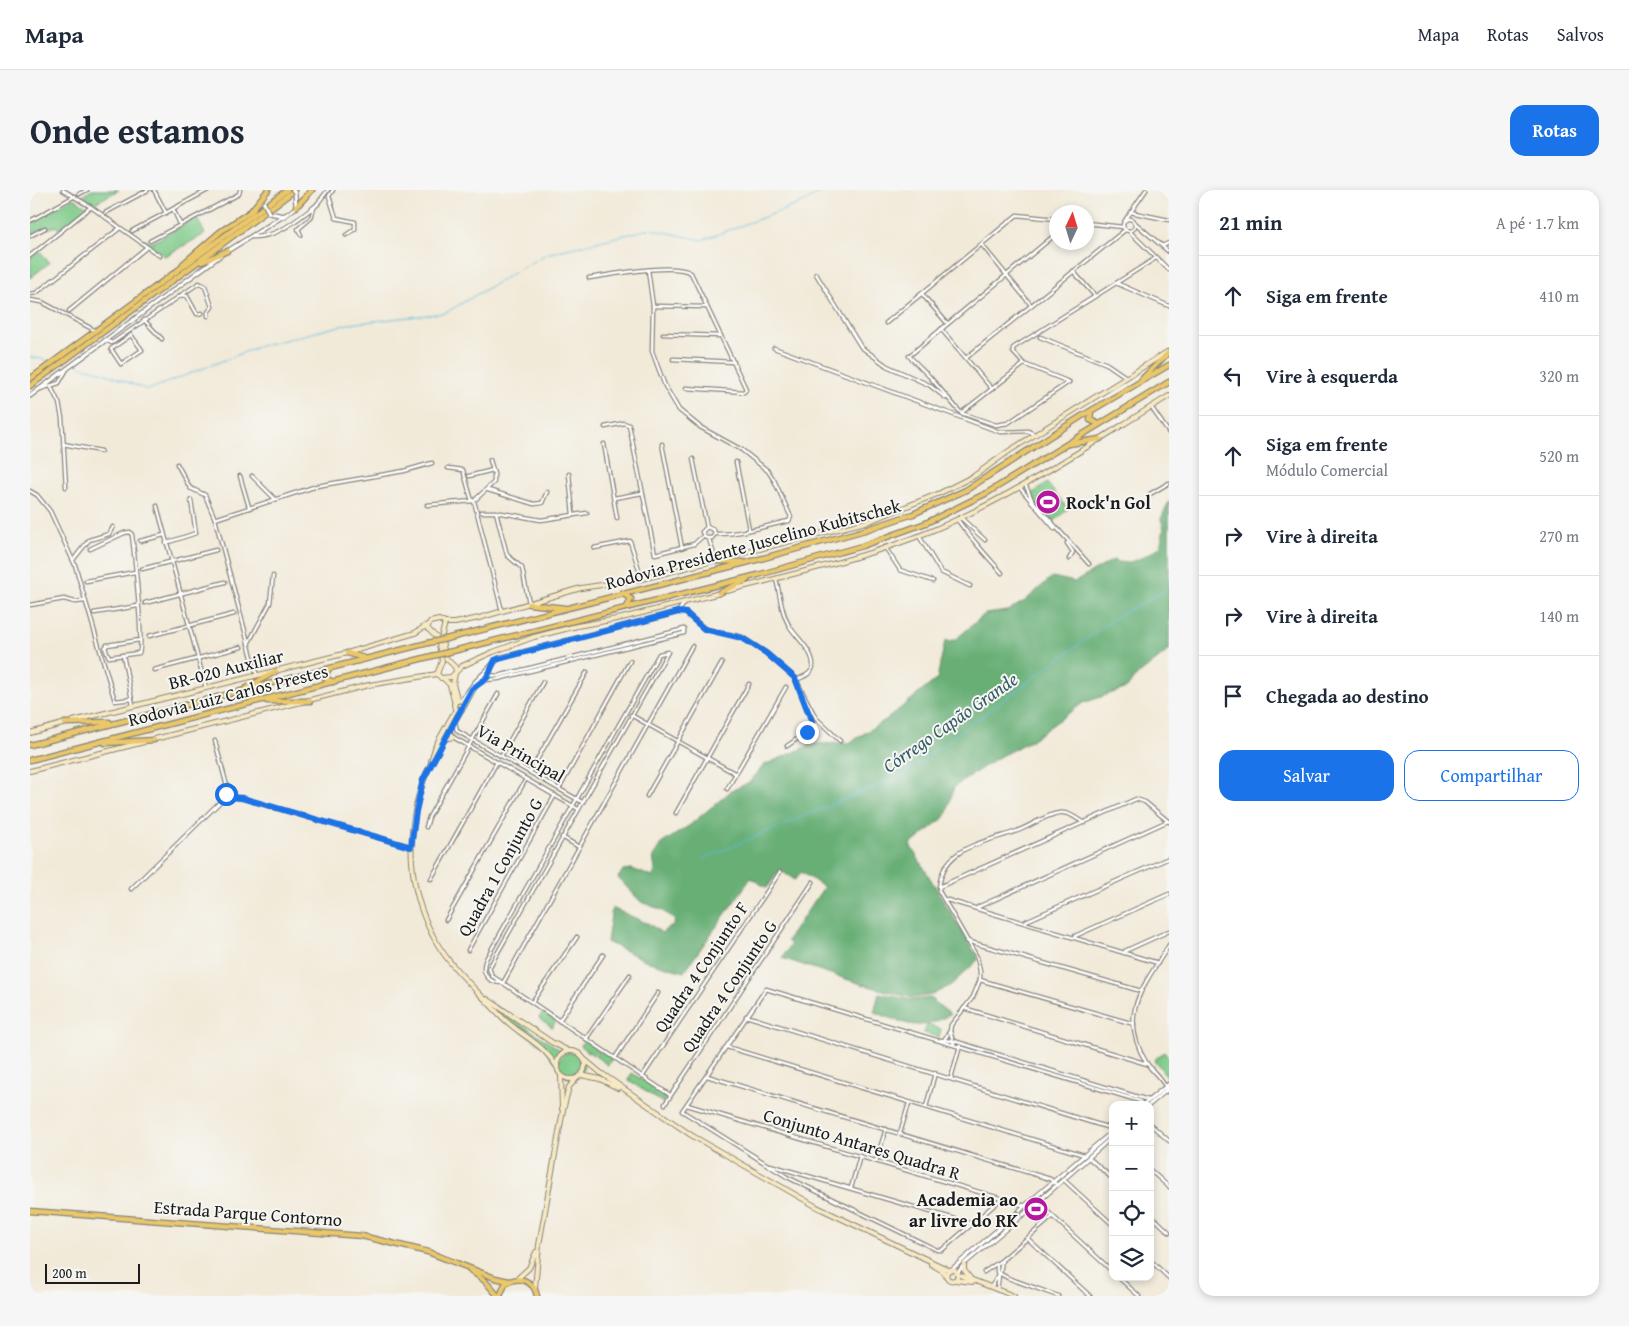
<!DOCTYPE html>
<html lang="pt">
<meta charset="utf-8">
<style>
:root{--surface:#fff;--page:#f6f6f7;--text:#1f2937;--muted:#747a83;--line:#e0e1e3;--accent:#1a73e8}
body{margin:0;font-family:"Gentium Book Plus",serif;background:var(--page);color:var(--text)}
.controls{position:absolute;right:15px;bottom:15px;display:grid;overflow:hidden;border-radius:10px;box-shadow:0 2px 8px #0003}
.controls button{width:45px;height:45px;display:grid;place-items:center;padding:0;border:0;border-bottom:1px solid var(--line);background:var(--surface);color:var(--text);font:25px sans-serif}
.compass{position:absolute;left:1019px;top:15px;width:45px;height:45px;border-radius:50%;background:var(--surface);box-shadow:0 2px 8px #0003;rotate:4deg}
.scale{position:absolute;left:15px;bottom:12px;width:95px;box-sizing:border-box;padding-left:5px;border:2px solid #1c1c1c;border-top:0;font-size:14px;line-height:18px;white-space:nowrap;color:#1c1c1c;-webkit-text-stroke:4px #f6f6f2;paint-order:stroke}
.stop{position:absolute;width:15px;height:15px;margin:-11px;border:4px solid #1a73e8;border-radius:50%;background:#fff}
.stop.end{background:#1a73e8;border-color:#fff;box-shadow:0 1px 5px #0008}
.list{margin:0;padding:0;list-style:none}
h2{display:flex;justify-content:space-between;align-items:center;height:65px;margin:0;padding:0 20px;font-size:21px}
h2 small{font-size:16px;font-weight:400;color:var(--muted)}
.list li{display:grid;grid-template-columns:32px 1fr auto;gap:15px;align-items:center;box-sizing:border-box;height:80px;padding:0 20px;border-top:1px solid var(--line)}
.list b{display:block;font-size:19px;white-space:nowrap}
.list p{margin:0;font-size:16px;white-space:nowrap;color:var(--muted)}
.list em{font-size:16px;font-style:normal;color:var(--muted)}
.actions{display:flex;gap:10px;padding:15px 20px}
.actions a{flex:1;padding:11px 0;border:1px solid var(--accent);border-radius:15px;text-align:center;font-size:18px;color:var(--accent)}
.actions .main{background:var(--accent);color:#fff}
.icon{flex:none;width:28px;height:28px;fill:none;stroke:currentColor;stroke-width:2;stroke-linecap:round;stroke-linejoin:round}
.map{position:relative;flex:none;width:1139px;height:1106px;overflow:hidden;border-radius:15px}
header{display:flex;align-items:center;gap:30px;box-sizing:border-box;height:70px;padding:0 25px;background:var(--surface);border-bottom:1px solid var(--line)}
header strong{font-size:24px}
nav{display:flex;gap:28px;margin-inline-start:auto;font-size:18px}
.intro{display:flex;align-items:center;justify-content:space-between;box-sizing:border-box;height:120px;padding:0 30px}
h1{margin:0;font-size:35px}
.button{padding:12px 22px;border-radius:15px;background:var(--accent);color:#fff;font-size:18px;font-weight:700}
main{display:flex;gap:30px;padding:0 30px}
aside{flex:1;background:var(--surface);border-radius:15px;box-shadow:0 2px 8px #0003}
.map>svg:first-child{display:block}
</style>
<header>
<strong>Mapa</strong>
<nav><a>Mapa</a><a>Rotas</a><a>Salvos</a></nav>
</header>
<div class="intro"><h1>Onde estamos</h1><a class="button">Rotas</a></div>
<main>
<div class="map">
<svg width="1139" height="1106" viewBox="0 0 1139 1106">
<rect width="100%" height="100%" fill="#f6f6f2"/>
<filter id="ink" filterUnits="userSpaceOnUse"><feTurbulence type="fractalNoise" baseFrequency=".02" numOctaves="2"/><feDisplacementMap in="SourceGraphic" scale="10" xChannelSelector="R" yChannelSelector="G"/><feConvolveMatrix kernelMatrix="1 2 1 2 8 2 1 2 1" color-interpolation-filters="sRGB"/></filter>
<filter id="wash" filterUnits="userSpaceOnUse"><feTurbulence type="fractalNoise" baseFrequency=".0096" numOctaves="4" result="noise"/><feDisplacementMap in="SourceGraphic" scale="20" xChannelSelector="R" yChannelSelector="G"/><feGaussianBlur stdDeviation="1.12" result="paint"/><feColorMatrix in="noise" values="0 0 0 0 0 0 0 0 0 0 0 0 0 0 0 0 0 1.4 0 .05"/><feComposite in="paint" operator="in"/></filter>
<g filter="url(#wash)">
<rect width="100%" height="100%" fill="#f2ead9"/>
<!-- green -->
<g fill="#7fcb8a" stroke="#4e7453">
<path d="M62,0h27l-28,15 -11,-8z"/>
<path d="M44,8l15,10 -30,22 -3,-4 -8,3 -2,-2 -16,8v-13z"/>
<path d="M167,28l8,16 -40,22 -23,-15 3,-2 6,4z"/>
<path d="M10,61l9,12 -19,15v-20z"/>
<path d="M1017,293l21,26 -16,14 -23,-27z"/>
<path d="M457,810l70,48 5,3 -8,10 -10,-14 -38,-27z"/>
<path d="M513,822l13,9 -4,6 -13,-9z"/>
<path d="M897,835l14,4 -2,8 -15,-4z"/>
<path d="M554,850l13,9 -4,6 -13,-9z"/>
<path d="M569,860l13,9 -4,6 -13,-9z"/>
<circle cx="541" cy="875" r="13"/>
<path d="M1134,862l5,6v21l-15,-19z"/>
<path d="M602,883l33,22 1,3 -3,5 -35,-23z"/>
</g>
<!-- forest -->
<g fill="#67af76" stroke="#426649">
<path d="M1139,311v149l-35,28 -7,10 -44,15 -53,38 -35,18 -41,28 -8,29 -36,29 69,114 -28,26 -19,10 -20,3 -51,-14 -79,-26 9,-14 -4,-3 3,-5 34,-49 -23,-15 -6,8 -15,-10 -13,18 -16,-10 -67,94 -35,-10 -42,-20 5,-34 37,16 13,9 6,-6 5,-1 2,-6 -13,-10 -21,-8 -23,-24 5,-8 9,-1 21,8 2,-7 -2,-14 8,-12 29,-19 41,-34 19,-9 14,-17 49,-21 36,-1 38,-24 50,-40 8,-38 10,-1 30,-26 22,-3 18,-10 27,-24 23,5 38,-22c16,8 33,-5 47,-13l4,-18 -3,-10z"/>
<path d="M849,803l32,7 19,-2 20,16c-31,20 -44,9 -76,-2z"/>
</g>
<g fill="none" stroke-linecap="round" stroke-linejoin="round">
<!-- stream -->
<g stroke="#5dbadb" stroke-width="1">
<path d="M0,167l17,3"/>
<path d="M49,176l17,4 52,20 112,-44 88,-22 97,-11 101,-59 104,-25 52,11 103,-38 18,-12"/>
<path d="M672,669l200,-84 214,-158 53,-28"/>
</g>
</g>
</g>
<g filter="url(#ink)">
<g fill="none" stroke-linecap="round" stroke-linejoin="round">
<defs>
<g id="minor">
<path d="M33,0l28,17 69,49"/>
<path d="M124,0l12,23"/>
<path d="M303,0l-4,6 7,22 19,4v7l-9,6"/>
<path d="M0,1l1,-1"/>
<path d="M49,4l8,-4"/>
<path d="M143,19l7,15"/>
<path d="M1100,22l39,8"/>
<path d="M75,23l43,-23"/>
<circle cx="1099" cy="35" r="6"/>
<path d="M1096,29l20,-29"/>
<path d="M0,31l45,-25"/>
<path d="M1104,32l35,30"/>
<path d="M1056,33l37,4"/>
<path d="M102,41l76,-41"/>
<path d="M1099,41l40,39"/>
<path d="M1026,44l-147,122 20,20 32,37 35,12 12,-2 61,-41"/>
<path d="M271,45l-3,-6 13,-11 3,-10 14,-18"/>
<path d="M0,46l15,-8"/>
<path d="M221,47c28,1 46,-18 67,-33"/>
<path d="M120,51l89,-47 1,-4"/>
<path d="M952,55l49,60"/>
<path d="M1132,56l7,-3"/>
<path d="M0,66l61,-49"/>
<path d="M618,80l5,36 -1,45 13,35 14,24 21,17 42,23 26,21 6,9 17,37 -2,4c-24,5 -50,14 -74,13"/>
<path d="M1043,81l22,25"/>
<path d="M786,84l45,73 26,19 42,19 17,13"/>
<path d="M559,88c20,-3 87,-16 102,-5l55,116 -2,3 -58,-4"/>
<path d="M1086,93l53,23"/>
<path d="M0,104l6,-1 84,-65"/>
<path d="M892,104l25,29"/>
<path d="M151,105l6,1 10,18 5,-1"/>
<path d="M0,110l12,2 54,29"/>
<path d="M623,116l54,1"/>
<path d="M39,121l78,-64"/>
<path d="M114,130l18,19"/>
<path d="M856,133l131,-108 39,4"/>
<path d="M911,139l51,60"/>
<path d="M633,144l58,2"/>
<path d="M101,145l11,15 -21,14 -10,-15z"/>
<path d="M1010,147l67,27 19,13"/>
<path d="M75,150l7,3 87,-60 6,3 7,21 -4,5v4"/>
<path d="M744,158l226,84 28,-1 6,3"/>
<path d="M936,168l159,-128"/>
<path d="M643,169l61,3"/>
<path d="M1039,192l-45,-18 -11,-12v-4l143,-90"/>
<path d="M21,197l8,16 3,15 4,69"/>
<path d="M10,199l19,-6 8,-14"/>
<path d="M1121,217l18,26"/>
<path d="M931,223l63,-49"/>
<path d="M575,237l19,-4 5,2 26,129 39,-10 9,-8"/>
<path d="M33,254l38,7"/>
<path d="M574,254l13,74"/>
<path d="M632,254l20,104"/>
<path d="M663,269l14,68 -5,5 4,6h6l3,-4 -1,-4 -7,-3"/>
<path d="M460,270l4,14v8l-20,19 28,110"/>
<path d="M706,272l13,67"/>
<path d="M147,274l13,24 15,7 10,24 42,157"/>
<path d="M418,278l15,2 9,31"/>
<path d="M539,284l4,41"/>
<path d="M210,286l9,31"/>
<path d="M222,286l23,23"/>
<path d="M439,286l24,-6"/>
<path d="M995,294l7,16 57,64"/>
<path d="M990,298l35,41"/>
<path d="M458,300l46,14 8,-1 5,-11"/>
<path d="M0,301l7,4 13,16 25,54 40,136 17,-2"/>
<path d="M1120,304l19,-11"/>
<path d="M584,308l28,-5"/>
<path d="M397,315l46,-4"/>
<path d="M127,316l49,182"/>
<path d="M451,322h15l45,8 46,-7"/>
<path d="M466,322l11,43 15,13 7,35"/>
<path d="M931,328l24,22"/>
<path d="M185,329l102,-33 87,-15 28,-8"/>
<path d="M927,329c14,20 29,36 45,54"/>
<path d="M889,346l22,36 29,14"/>
<path d="M679,349l7,22"/>
<path d="M110,351l24,-6"/>
<path d="M136,353l30,-10 -5,-33"/>
<path d="M1037,353l6,9 -4,7"/>
<path d="M855,357l15,23 33,11"/>
<path d="M564,358l36,-7 12,38"/>
<path d="M60,359l34,-16 6,-1 2,3c2,16 12,110 7,118l-30,4 -4,-9 2,-3 33,-5"/>
<path d="M43,370l16,-20 20,-6 4,-7"/>
<path d="M112,379l74,-19"/>
<path d="M746,389c4,15 5,34 14,48 7,11 24,25 23,39 -1,8 -10,11 -17,14l16,42 -5,10 -20,14"/>
<path d="M56,391l49,-9"/>
<path d="M115,413l80,-21"/>
<path d="M0,415l34,-6 11,3 10,-1"/>
<path d="M648,422l8,1 19,16 37,8 24,16 29,25 21,40 24,23"/>
<path d="M64,423l44,-7"/>
<path d="M119,446l85,-22"/>
<path d="M218,454l22,-41 3,-27"/>
<path d="M93,465l10,50"/>
<path d="M124,480l87,-23"/>
<path d="M459,485l9,1 186,-47"/>
<path d="M451,486l4,4 13,-1 186,-46v-4"/>
<path d="M601,525l105,59"/>
<path d="M425,532l2,9 125,71"/>
<path d="M419,540l4,7 125,72"/>
<path d="M185,551l13,49"/>
<path d="M471,566l42,-74"/>
<path d="M500,582l57,-100"/>
<path d="M529,599l71,-128"/>
<path d="M697,599l59,-102"/>
<circle cx="200" cy="603" r="3.5"/>
<path d="M617,606l75,-133"/>
<path d="M201,607l11,1 169,49"/>
<path d="M646,623l73,-129"/>
<path d="M396,637l3,-10 69,-123"/>
<path d="M532,647l17,10"/>
<path d="M401,689l66,-117"/>
<path d="M909,697l197,-88 9,3 24,20"/>
<path d="M101,699l91,-89 4,-7"/>
<path d="M914,709l214,64"/>
<path d="M948,717l190,-86"/>
<path d="M416,730l80,-141"/>
<path d="M996,731l143,-63"/>
<path d="M1045,746l94,-42"/>
<path d="M937,751l174,50"/>
<path d="M1139,755c-25,41 -52,69 -23,117 8,12 18,18 23,31"/>
<path d="M438,760l87,-155"/>
<path d="M1095,761l44,-20"/>
<path d="M950,790l154,44"/>
<path d="M473,793c-15,0 -23,-10 -17,-24l173,-305 9,-2 -179,316 3,8 11,7 167,112"/>
<path d="M473,793l189,-337"/>
<path d="M502,812l45,-65"/>
<path d="M934,818l183,56"/>
<path d="M716,826l367,113"/>
<path d="M529,831l44,-66"/>
<path d="M556,849l44,-64"/>
<path d="M910,850l14,1 194,59"/>
<path d="M914,850l6,-9"/>
<path d="M924,855l-4,-14 1,-6 22,-28 7,-17v-9l-3,-14 -38,-66c1,-45 46,-48 78,-60 14,-5 28,-16 42,-18 9,-2 18,6 25,10"/>
<path d="M697,857l357,108"/>
<path d="M585,868l43,-65"/>
<path d="M677,886l343,103 7,6"/>
<path d="M612,887l138,-205"/>
<path d="M921,888l9,-32"/>
<path d="M635,914l148,-222"/>
<path d="M657,915l339,101 3,3"/>
<path d="M896,917l9,-34"/>
<path d="M1120,934l19,17"/>
<path d="M870,943l9,-30"/>
<path d="M1059,968l24,21"/>
<path d="M846,971l10,-32"/>
<path d="M740,975l202,59"/>
<path d="M1120,980l19,17"/>
<path d="M1034,990l49,45"/>
<path d="M821,998l9,-32"/>
<path d="M971,1009l-59,51h-5l-150,-73 -105,-66 84,-122 374,112 2,4"/>
<path d="M1004,1009l79,73"/>
<path d="M1120,1024l19,18"/>
<path d="M998,1049l62,57"/>
<path d="M1120,1070l19,18"/>
<path d="M967,1074v8l11,6 50,18"/>
<path d="M954,1082l18,-12 50,-43"/>
<path d="M1088,1087l21,19"/>
<path d="M961,1097l9,-14 2,-13"/>
<path d="M967,1100l2,-14"/>
</g>
<g id="tertiary">
<path d="M239,23l16,3"/>
<path d="M196,62l64,-40 6,-5 -1,-14"/>
<path d="M0,206l191,-141"/>
<path d="M431,511l14,-19 24,-24 179,-46 7,-10"/>
<path d="M434,517l12,-22 12,-8 4,-12"/>
<path d="M1113,915l26,-21"/>
<path d="M1119,915l20,-17"/>
<path d="M990,1020l93,-79"/>
<path d="M993,1025l90,-79"/>
<path d="M921,1080l66,-57"/>
<path d="M927,1084l7,-10 56,-47"/>
</g>
<g id="secondary">
<path d="M697,401c69,-18 139,-33 204,-60 84,-35 161,-88 238,-135"/>
<path d="M426,482l6,-6 31,-14 41,-15 43,-11 45,-8 98,-25"/>
<path d="M407,484l5,-13 -4,-22 -11,-11 3,-6 9,-2 6,3h10l24,-5 102,-30 61,-9 228,-58 70,-28 34,-17 35,-25 158,-99"/>
<path d="M407,484l4,4 10,-1 5,-5 -1,-5 -9,-9 -5,-20 4,-15"/>
<path d="M425,484l-2,10 5,17"/>
<path d="M413,488l7,7 5,19"/>
<circle cx="429" cy="515" r="5"/>
<path d="M432,519c-14,23 -30,48 -39,73 -18,50 -15,107 10,154 15,30 43,53 66,78 20,22 39,24 58,53"/>
<path d="M43,531l274,-68 68,-20 12,-8"/>
<path d="M0,543l36,-10"/>
<path d="M414,549l9,-2"/>
<path d="M121,550l218,-55 68,-11"/>
<path d="M401,571l5,-16 20,-36"/>
<path d="M0,581l114,-29"/>
<path d="M457,809l66,44 16,8"/>
<circle cx="541" cy="875" r="14"/>
<path d="M553,868l18,15 90,62 126,72 132,63"/>
<path d="M531,885l1,34"/>
<path d="M551,885l19,4 18,9"/>
<path d="M901,1074l12,7 3,5"/>
<path d="M934,1074v6l6,8"/>
<circle cx="922" cy="1085" r="5.5"/>
<path d="M927,1084l57,22"/>
<path d="M487,1089l12,-11 7,-16"/>
<path d="M925,1090l18,2"/>
<path d="M505,1098l4,-43 24,-135 6,-23 9,-10"/>
</g>
<g id="primary">
<path d="M266,17l16,-17"/>
<path d="M172,72l25,-11"/>
<path d="M153,74l37,-32 31,-21 17,-21"/>
<path d="M0,189l257,-189"/>
<path d="M0,196l265,-196"/>
<path d="M0,1021l332,25 66,16 67,26 14,3"/>
<path d="M440,1080l15,11 13,15"/>
<path d="M470,1106l5,-12c13,-9 29,-4 32,12"/>
</g>
<g id="trunk">
<path d="M1112,189l27,-27"/>
<path d="M1061,221l-1,9 9,4"/>
<path d="M1039,254l31,-5"/>
<path d="M686,371l27,1"/>
<path d="M592,403l9,6 -4,8"/>
<path d="M689,403l28,-13"/>
<path d="M499,414l36,4"/>
<path d="M416,449l303,-77 116,-32 48,-16 53,-24 116,-74 87,-51"/>
<path d="M419,462l309,-77 104,-29 64,-23 61,-30 182,-111"/>
<path d="M317,463l17,5"/>
<path d="M298,480l-3,8 8,4"/>
<path d="M215,499l31,-18"/>
<path d="M237,511h43"/>
<path d="M35,533l44,-1"/>
<path d="M75,553l49,-3"/>
<path d="M0,555l398,-102"/>
<path d="M0,570l402,-104"/>
</g>
</defs>
<!-- minor casing -->
<use href="#minor" stroke="#87837a" stroke-width="5"/>
<!-- tertiary casing -->
<use href="#tertiary" stroke="#87837a" stroke-width="5.5"/>
<!-- secondary casing -->
<use href="#secondary" stroke="#87837a" stroke-width="6"/>
<!-- primary casing -->
<use href="#primary" stroke="#87837a" stroke-width="7"/>
<!-- trunk casing -->
<use href="#trunk" stroke="#87837a" stroke-width="7"/>
<!-- minor -->
<use href="#minor" stroke="#fff" stroke-width="2.5"/>
<!-- tertiary -->
<use href="#tertiary" stroke="#fff" stroke-width="3"/>
<!-- secondary -->
<use href="#secondary" stroke="#f7e9c3" stroke-width="4"/>
<!-- primary -->
<use href="#primary" stroke="#eac769" stroke-width="4.5"/>
<!-- trunk -->
<use href="#trunk" stroke="#eac769" stroke-width="4.5"/>
<defs>
<g id="tertiary-bridge">
<path d="M263,0l2,3"/>
<path d="M234,13l5,10"/>
</g>
<g id="trunk-bridge">
<path d="M398,453l18,-4"/>
<path d="M402,466l17,-4"/>
</g>
</defs>
<!-- tertiary-bridge casing -->
<use href="#tertiary-bridge" stroke="#87837a" stroke-width="5.5" stroke-linecap="butt"/>
<!-- trunk-bridge casing -->
<use href="#trunk-bridge" stroke="#87837a" stroke-width="7" stroke-linecap="butt"/>
<!-- tertiary-bridge -->
<use href="#tertiary-bridge" stroke="#fff" stroke-width="3"/>
<!-- trunk-bridge -->
<use href="#trunk-bridge" stroke="#eac769" stroke-width="4.5"/>
</g>
</g>
<g fill="none" stroke-linecap="round" stroke-linejoin="round" filter="url(#ink)">
<!-- route -->
<path stroke="#1a73e8" stroke-width="6" d="M196,604l3,3 13,1 169,49 5,-36 7,-31 49,-91 15,-11 8,-18 183,-48 8,1 18,16 38,9 24,15 29,25 17,44 -5,10"/>
</g>
<!-- icons -->
<defs>
<symbol id="stadium-disc" viewBox="-11 -11 22 22"><circle r="9.5" fill="#b5179e" stroke="#f6f6f2"/><path d="M0-5a6.5 5 0 1 0 0 10a6.5 5 0 1 0 0-10ZM-3.5-1.8h7v3.6h-7Z" fill="#fff"/></symbol>
</defs>
<g fill-rule="evenodd">
<use href="#stadium-disc" x="1004" y="298" width="28" height="28"/>
<use href="#stadium-disc" x="992" y="1005" width="28" height="28"/>
</g>
<g text-anchor="middle" dominant-baseline="central" stroke-width="4" stroke-linejoin="round" paint-order="stroke">
<!-- poi labels -->
<g font-size="18" font-weight="bold" fill="#1c1c1c" stroke="#f6f6f2" text-anchor="start">
<text x="1036" y="312">Rock'n Gol</text>
<text x="988" y="1009" text-anchor="end">Academia ao<tspan x="988" dy="21">ar livre do RK</tspan></text>
</g>
<!-- street labels -->
<g font-size="18" fill="#1c1c1c" stroke="#f6f6f2">
<text transform="translate(723 354) rotate(-15)">Rodovia Presidente Juscelino Kubitschek</text>
<text transform="translate(196 479) rotate(-14)">BR-020 Auxiliar</text>
<text transform="translate(198 505) rotate(-14)">Rodovia Luiz Carlos Prestes</text>
<text transform="translate(491 563) rotate(30)">Via Principal</text>
<text transform="translate(470 677) rotate(-61)">Quadra 1 Conjunto G</text>
<text transform="translate(671 777) rotate(-56)">Quadra 4 Conjunto F</text>
<text transform="translate(699 796) rotate(-56)">Quadra 4 Conjunto G</text>
<text transform="translate(832 954) rotate(17)">Conjunto Antares Quadra R</text>
<text transform="translate(218 1023) rotate(4)">Estrada Parque Contorno</text>
</g>
<!-- water labels -->
<g font-size="19" font-style="italic" fill="#365b68" stroke="#f6f6f2">
<text transform="translate(920 532) rotate(-35)">Córrego Capão Grande</text>
</g>
</g>
</svg>
<div class="controls">
<button>+</button>
<button>−</button>
<button><svg class="icon" aria-label="locate" viewBox="0 0 24 24"><circle cx="12" cy="12" r="6"/><path d="M12 2v4M12 18v4M2 12h4M18 12h4"/></svg></button>
<button><svg class="icon" aria-label="layers" viewBox="0 0 24 24"><path d="M12 4l9 5-9 5-9-5zM3 14l9 5 9-5"/></svg></button>
</div>
<svg class="compass" viewBox="-18 -18 36 36"><path d="M0-13l5 13h-10z" fill="#e53935"/><path d="M0 13l5-13h-10z" fill="#747a83"/></svg>
<div class="scale">200 m</div>
<div class="stop" style="left:196px;top:604px"></div>
<div class="stop end" style="left:777px;top:542px"></div>
</div>
<aside>
<h2>21 min<small>A pé · 1.7 km</small></h2>
<ul class="list">
<li><svg class="icon" aria-label="ahead" viewBox="0 0 24 24"><path d="M12 20V5M6 11l6-6 6 6"/></svg><div><b>Siga em frente</b></div><em>410 m</em></li>
<li><svg class="icon" aria-label="left" viewBox="0 0 24 24"><path d="M17 20v-9H6M10 6l-5 5 5 5"/></svg><div><b>Vire à esquerda</b></div><em>320 m</em></li>
<li><svg class="icon" aria-label="ahead" viewBox="0 0 24 24"><path d="M12 20V5M6 11l6-6 6 6"/></svg><div><b>Siga em frente</b><p>Módulo Comercial</p></div><em>520 m</em></li>
<li><svg class="icon" aria-label="right" viewBox="0 0 24 24"><path d="M7 20v-9h11M14 6l5 5-5 5"/></svg><div><b>Vire à direita</b></div><em>270 m</em></li>
<li><svg class="icon" aria-label="right" viewBox="0 0 24 24"><path d="M7 20v-9h11M14 6l5 5-5 5"/></svg><div><b>Vire à direita</b></div><em>140 m</em></li>
<li><svg class="icon" aria-label="arrive" viewBox="0 0 24 24"><path d="M6 21V4h12l-3 4 3 4H6"/></svg><div><b>Chegada ao destino</b></div></li>
</ul>
<div class="actions"><a class="main">Salvar</a><a>Compartilhar</a></div>
</aside>
</main>
